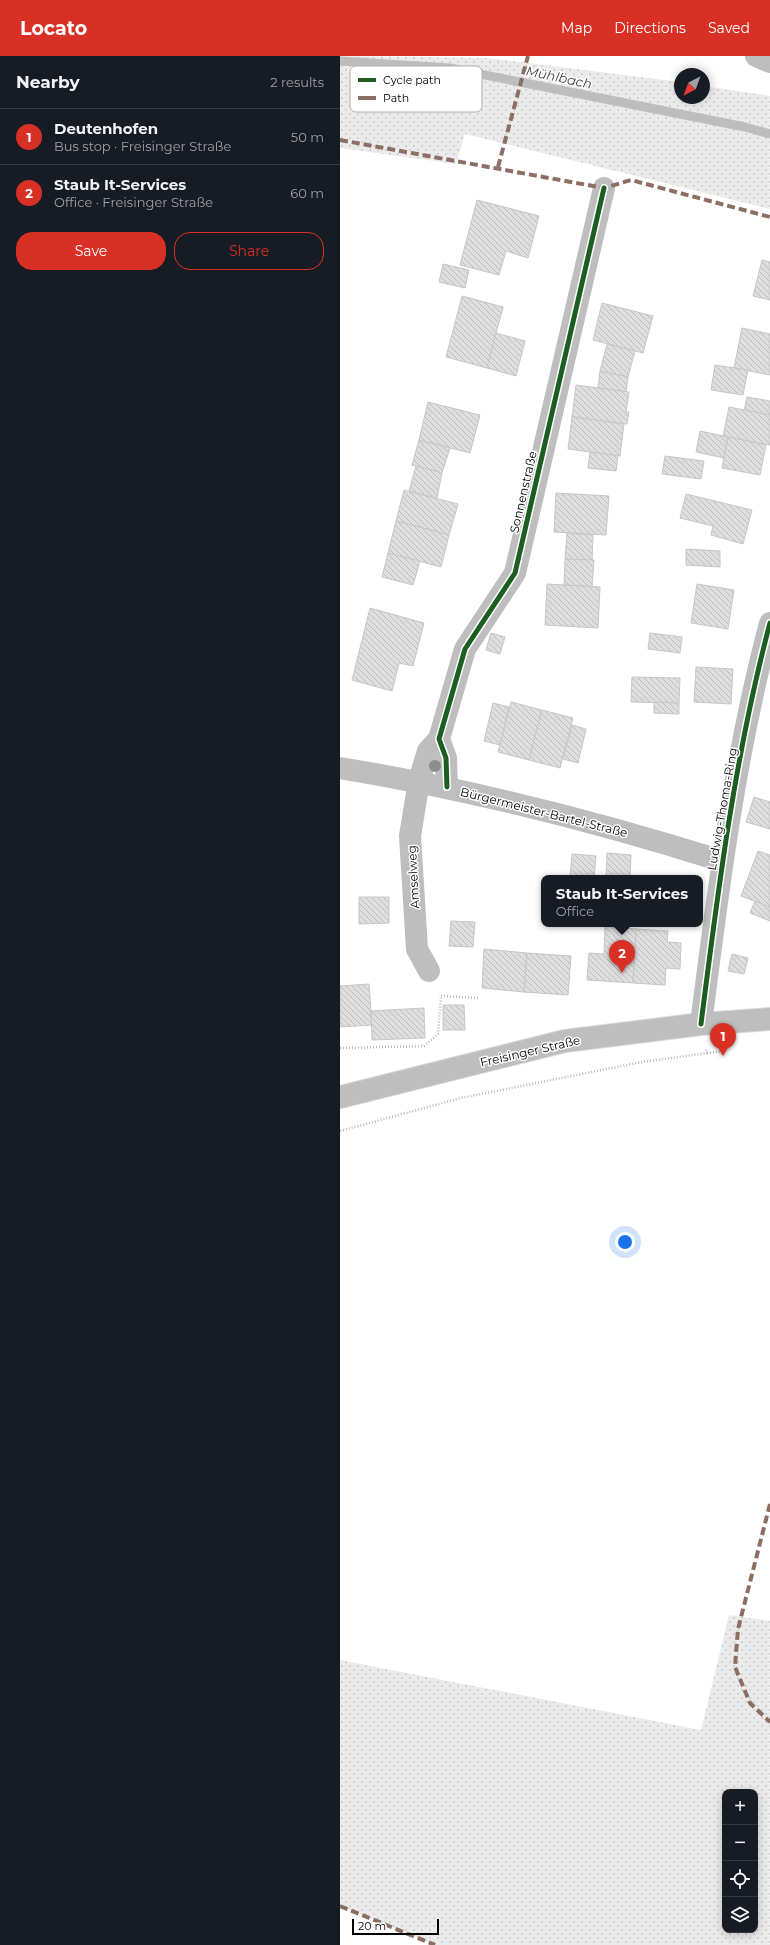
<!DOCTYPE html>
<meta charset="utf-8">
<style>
:root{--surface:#171b24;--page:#242831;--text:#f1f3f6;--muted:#9ea1a6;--line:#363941;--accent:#d93025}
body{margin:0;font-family:Montserrat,sans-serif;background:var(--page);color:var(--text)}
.controls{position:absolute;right:12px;bottom:12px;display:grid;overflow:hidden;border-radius:8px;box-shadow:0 2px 10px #0003}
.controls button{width:36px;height:36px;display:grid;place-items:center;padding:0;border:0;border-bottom:1px solid var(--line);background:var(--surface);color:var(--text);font:20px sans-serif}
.compass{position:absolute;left:334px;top:12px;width:36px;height:36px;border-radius:50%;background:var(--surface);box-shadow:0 2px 10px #0003;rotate:221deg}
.scale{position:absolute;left:12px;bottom:10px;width:87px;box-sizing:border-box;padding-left:4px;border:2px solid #000;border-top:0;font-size:11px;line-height:14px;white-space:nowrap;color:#000;-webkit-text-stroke:3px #fff;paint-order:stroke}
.you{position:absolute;left:285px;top:1186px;width:14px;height:14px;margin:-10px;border:3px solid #fff;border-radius:50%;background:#1a73e8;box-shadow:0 0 0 6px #1a73e833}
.badge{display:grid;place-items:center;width:26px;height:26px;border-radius:50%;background:var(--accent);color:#fff;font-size:13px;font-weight:700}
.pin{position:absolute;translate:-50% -33px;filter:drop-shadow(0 1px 2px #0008)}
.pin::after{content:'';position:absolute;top:21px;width:14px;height:12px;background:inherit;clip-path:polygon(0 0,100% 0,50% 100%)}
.popup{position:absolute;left:201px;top:819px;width:162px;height:52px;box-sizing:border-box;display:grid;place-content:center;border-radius:8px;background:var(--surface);filter:drop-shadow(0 1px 3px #0005);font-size:13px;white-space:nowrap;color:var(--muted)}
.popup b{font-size:15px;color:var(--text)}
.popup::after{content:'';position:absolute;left:50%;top:100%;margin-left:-8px;border:8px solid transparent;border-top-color:var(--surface)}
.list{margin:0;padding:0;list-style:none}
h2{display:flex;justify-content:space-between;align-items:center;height:52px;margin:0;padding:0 16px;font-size:17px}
h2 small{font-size:13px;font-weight:400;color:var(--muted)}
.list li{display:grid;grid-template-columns:26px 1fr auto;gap:12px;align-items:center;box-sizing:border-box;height:56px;padding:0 16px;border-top:1px solid var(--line)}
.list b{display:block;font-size:15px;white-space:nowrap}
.list p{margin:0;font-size:13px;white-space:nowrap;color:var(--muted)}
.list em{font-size:13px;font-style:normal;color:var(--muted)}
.actions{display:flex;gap:8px;padding:12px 16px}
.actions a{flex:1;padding:9px 0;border:1px solid var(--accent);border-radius:16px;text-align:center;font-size:14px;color:var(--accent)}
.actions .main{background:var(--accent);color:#fff}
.icon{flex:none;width:22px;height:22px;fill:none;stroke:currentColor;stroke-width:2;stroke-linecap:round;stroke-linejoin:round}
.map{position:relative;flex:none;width:430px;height:1889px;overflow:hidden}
header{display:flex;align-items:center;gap:24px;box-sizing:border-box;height:56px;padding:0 20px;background:var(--accent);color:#fff}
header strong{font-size:19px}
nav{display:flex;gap:22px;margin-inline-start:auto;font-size:14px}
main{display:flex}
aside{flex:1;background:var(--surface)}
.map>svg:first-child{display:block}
</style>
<header>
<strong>Locato</strong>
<nav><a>Map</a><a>Directions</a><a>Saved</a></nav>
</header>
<main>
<aside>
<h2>Nearby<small>2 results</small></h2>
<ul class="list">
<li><span class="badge">1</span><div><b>Deutenhofen</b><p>Bus stop · Freisinger Straße</p></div><em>50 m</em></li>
<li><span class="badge">2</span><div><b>Staub It-Services</b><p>Office · Freisinger Straße</p></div><em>60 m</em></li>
</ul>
<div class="actions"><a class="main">Save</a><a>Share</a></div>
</aside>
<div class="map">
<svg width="430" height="1889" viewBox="0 0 430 1889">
<defs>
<pattern id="grass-dots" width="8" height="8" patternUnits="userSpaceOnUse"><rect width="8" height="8" fill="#ebebeb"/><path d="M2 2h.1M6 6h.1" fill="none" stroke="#c8c8c8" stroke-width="1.8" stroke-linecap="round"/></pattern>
<pattern id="building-back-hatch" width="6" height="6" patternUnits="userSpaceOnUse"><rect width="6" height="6" fill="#dedede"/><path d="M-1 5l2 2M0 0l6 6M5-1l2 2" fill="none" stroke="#bdbdbd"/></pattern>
</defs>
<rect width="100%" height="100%" fill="#fff"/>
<!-- grass -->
<g fill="url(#grass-dots)" fill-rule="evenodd">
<path d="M0,0l147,2 193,24v16h24v-12l66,10v113l-305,-75 -9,30 -116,-16z"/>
<path d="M389,1559l41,6v324h-335l-95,-39v-246l361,70zM385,1736h30v138h-30z"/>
</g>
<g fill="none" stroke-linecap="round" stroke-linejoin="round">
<!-- stream -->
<path stroke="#bdbdbd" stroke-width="9" d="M0,5l110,7 295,59 25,7"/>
</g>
<!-- building -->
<g fill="url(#building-back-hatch)" stroke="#c6c6c6">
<path d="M137,144l62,16 -11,42 -22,-7 -7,24 -39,-10z"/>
<path d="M422,204l8,2v38l-17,-4z"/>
<path d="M103,208l26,6 -4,18 -26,-6z"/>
<path d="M122,240l41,11 -16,61 -41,-11z"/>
<path d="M262,247l51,13 -10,37 -50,-13z"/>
<path d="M402,272l28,6v41l-36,-7z"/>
<path d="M156,277l29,8 -9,35 -29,-8z"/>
<path d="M267,288l28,7 -7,26 -28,-6z"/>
<path d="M375,309l33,5 -5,25 -32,-5z"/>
<path d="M260,315l28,6 -2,15 -28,-4z"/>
<path d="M236,329l53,7 -3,20h3l-2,12 -55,-7z"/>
<path d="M407,341l23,4v14l-26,-4z"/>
<path d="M88,346l52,13 -10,38 -51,-13z"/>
<path d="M389,351l41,8v30l-47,-9z"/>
<path d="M232,361l52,7 -4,32 -52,-7z"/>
<path d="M360,375l28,6 -4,21 -28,-6z"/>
<path d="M388,381l38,8 -6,30 -38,-7z"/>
<path d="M79,384l31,8 -8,25 -30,-8z"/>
<path d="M250,396l28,4 -2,15 -28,-3z"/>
<path d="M325,400l39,5 -3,18 -39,-5z"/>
<path d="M76,410l26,7 -5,25 -28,-7z"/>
<path d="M64,434l54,14 -9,31 -53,-14z"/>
<path d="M216,437l53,3 -3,39 -52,-3z"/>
<path d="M346,438l66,16 -9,34 -32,-9 2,-9 -33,-8z"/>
<path d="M56,465l53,14 -8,32 -53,-14z"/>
<path d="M227,477l26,2 -1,26 -27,-2z"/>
<path d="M346,493l34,2v16l-34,-2z"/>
<path d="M48,497l32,8 -7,24 -31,-8z"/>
<path d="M225,503l29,1 -2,27 -28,-2z"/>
<path d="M207,528l53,3 -2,41 -53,-3z"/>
<path d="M357,528l37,6 -6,39 -37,-6z"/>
<path d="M30,552l54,15 -11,43 -14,-3 -7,28 -40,-11z"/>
<path d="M151,577l14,4 -5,17 -14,-4z"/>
<path d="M310,577l32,4 -2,16 -32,-4z"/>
<path d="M356,611l37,2 -2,35 -37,-2z"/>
<path d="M292,621l48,1 -1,25 -48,-1z"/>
<path d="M171,646l31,8 -13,50 -31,-8z"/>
<path d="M314,646l25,1v11l-25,-1z"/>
<path d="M153,647l16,4 -9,38 -16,-4z"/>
<path d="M202,654l31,8 -13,50 -31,-8z"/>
<path d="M232,669l14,4 -8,34 -15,-4z"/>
<path d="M414,741l16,5v27l-24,-7z"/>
<path d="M418,795l12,4v52l-29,-11z"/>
<path d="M267,797l24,2 -1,23h-24z"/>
<path d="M232,798l24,2 -2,22h-24z"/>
<path d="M19,841h30v26l-30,1z"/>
<path d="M415,845l15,6v14l-20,-8z"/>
<path d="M111,865l24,1 -2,25 -24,-1z"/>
<path d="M265,871l31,2 -3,54 -46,-3 2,-27 15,1z"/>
<path d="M296,873l32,2 -1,11 14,1 -1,26 -14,-1 -1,17 -32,-2z"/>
<path d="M144,893l43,4 -3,39 -42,-4z"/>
<path d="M187,897l44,3 -3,39 -44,-3z"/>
<path d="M392,898l16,4 -4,16 -16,-3z"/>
<path d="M29,928l3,41 -32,2v-41z"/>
<path d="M103,949h21l1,25h-22z"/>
<path d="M84,952l1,30 -53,2 -1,-29z"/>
</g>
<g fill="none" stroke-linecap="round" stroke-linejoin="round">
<defs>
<path id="major" d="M0,1041l225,-56 136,-17 69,-5"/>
</defs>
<!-- major casing -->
<use href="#major" stroke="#dbdbdb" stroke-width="24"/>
<!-- path -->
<g stroke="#b9b9b9" stroke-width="2.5" stroke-dasharray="1 2" stroke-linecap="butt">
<path d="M101,940l37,2"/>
<path d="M0,992l84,-2 14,-12 3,-38"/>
<path d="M367,997l17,-2"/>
<path d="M0,1075l121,-33 181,-36 65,-9 -1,-4"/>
</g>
<!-- minor -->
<g stroke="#bebebe" stroke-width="22">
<path d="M416,0l14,6"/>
<path d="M0,712c129,21 258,54 382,93"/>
<path d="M107,731l-1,-29 -7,-19 26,-90 50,-76 89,-385"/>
<path d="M89,915l-12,-22 -7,-113 9,-55 9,-30 11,-12"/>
<path d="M361,968c17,-134 34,-270 69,-401"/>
</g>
<!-- major -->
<use href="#major" stroke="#bebebe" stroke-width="22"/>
<!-- quiet -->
<g stroke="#8d6e63" stroke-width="4" stroke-dasharray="8 4" stroke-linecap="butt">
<path d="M0,84l264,48 27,-8 139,37"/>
<path d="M158,111l30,-111"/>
<path d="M430,1448l-32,125 -3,38 15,36 20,19"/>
<path d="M0,1850l95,39"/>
</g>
<defs>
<g id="cycleway">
<path d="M107,731l-1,-29 -7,-19 26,-90 50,-76 89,-385"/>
<path d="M361,968c17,-134 34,-270 69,-401"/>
</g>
</defs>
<!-- cycleway casing -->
<use href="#cycleway" stroke="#fff" stroke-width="8"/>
<!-- cycleway -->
<use href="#cycleway" stroke="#1b5e20" stroke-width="5"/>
</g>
<!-- trees -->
<circle fill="#8e8e8e" cx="95" cy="710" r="6"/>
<g text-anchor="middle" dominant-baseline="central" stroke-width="3" stroke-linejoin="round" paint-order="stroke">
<!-- street labels -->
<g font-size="12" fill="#000" stroke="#fff">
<text transform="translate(183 436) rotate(-77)">Sonnenstraße</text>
<text transform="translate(382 753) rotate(-80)">Ludwig-Thoma-Ring</text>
<text transform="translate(204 756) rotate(14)">Bürgermeister-Bartel-Straße</text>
<text transform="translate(73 821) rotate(-93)">Amselweg</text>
<text transform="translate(190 995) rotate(-13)">Freisinger Straße</text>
</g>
<!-- water labels -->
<g font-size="13" font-style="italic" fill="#424242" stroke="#fff">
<text transform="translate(219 21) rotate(12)">Mühlbach</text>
</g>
</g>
<!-- legend -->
<rect x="10" y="10" width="132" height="46" rx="6" fill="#fff" stroke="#b2b2b2" stroke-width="1"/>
<rect x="18" y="22" width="18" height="4" fill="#1b5e20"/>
<rect x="18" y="40" width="18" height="4" fill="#8d6e63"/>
<g font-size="11" fill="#000">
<text x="43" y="28">Cycle path</text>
<text x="43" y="46">Path</text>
</g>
</svg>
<div class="controls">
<button>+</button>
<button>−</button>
<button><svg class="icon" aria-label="locate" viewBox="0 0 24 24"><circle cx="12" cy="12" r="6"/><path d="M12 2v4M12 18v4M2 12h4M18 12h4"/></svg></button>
<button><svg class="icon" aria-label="layers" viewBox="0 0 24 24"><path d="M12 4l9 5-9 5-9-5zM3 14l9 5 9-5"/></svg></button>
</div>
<svg class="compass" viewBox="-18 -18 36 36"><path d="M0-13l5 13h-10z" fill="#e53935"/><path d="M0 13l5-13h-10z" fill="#9ea1a6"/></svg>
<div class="scale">20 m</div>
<div class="you"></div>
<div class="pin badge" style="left:383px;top:1000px">1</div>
<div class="pin badge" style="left:282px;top:917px">2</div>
<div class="popup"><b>Staub It-Services</b>Office</div>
</div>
</main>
